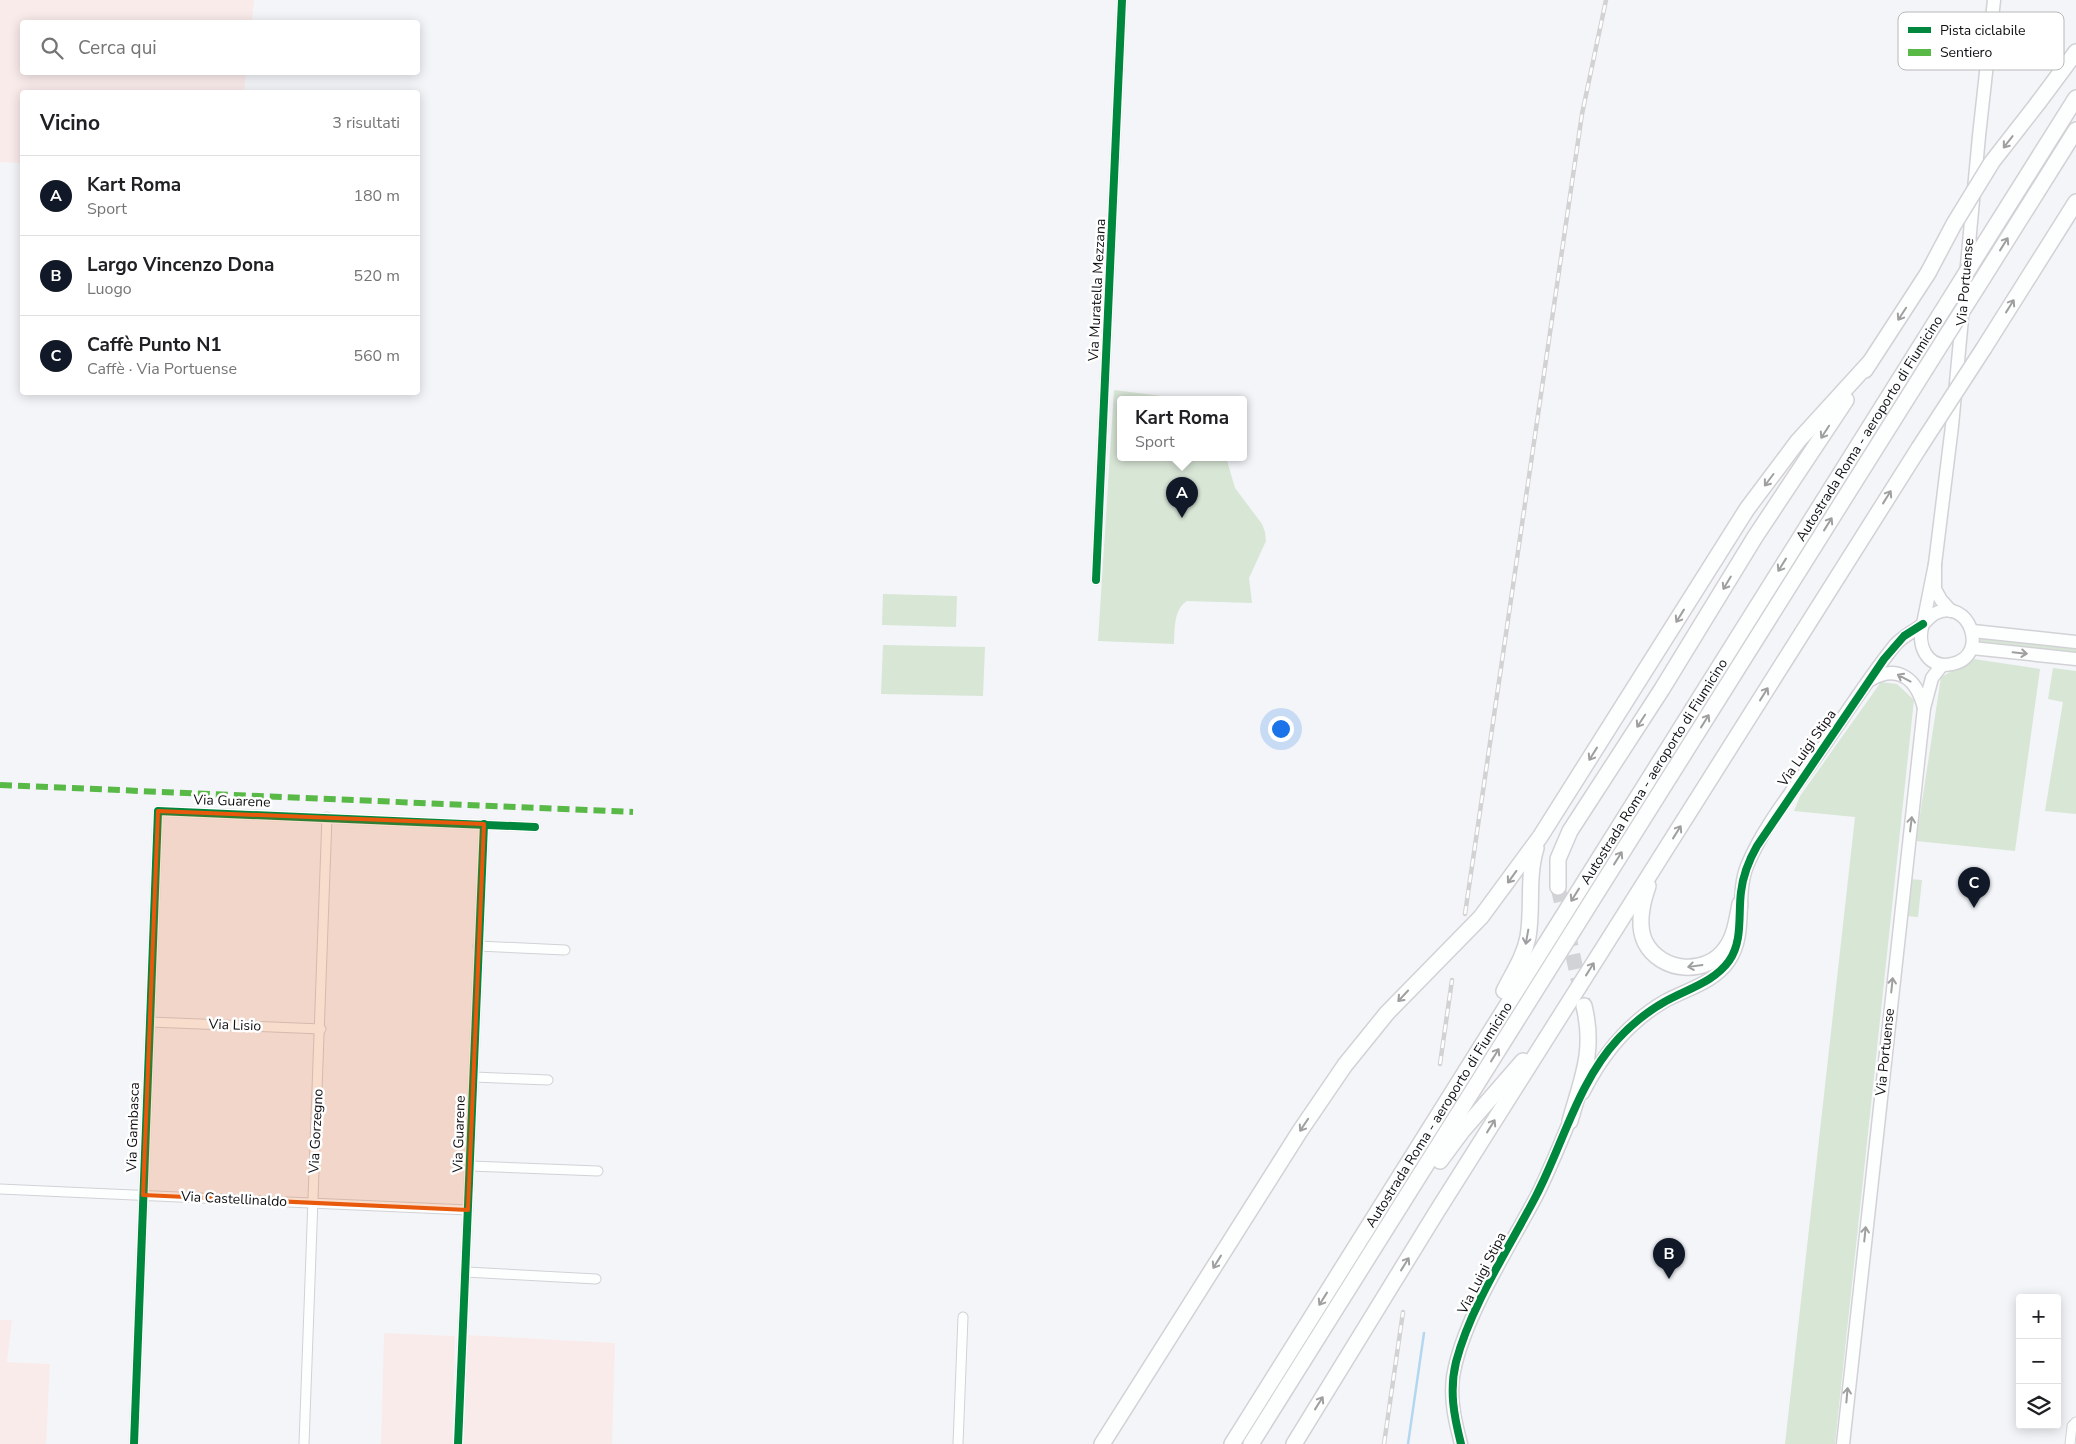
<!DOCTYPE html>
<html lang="it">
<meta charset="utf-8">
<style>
:root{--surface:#fff;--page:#f2f2f2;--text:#202124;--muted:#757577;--line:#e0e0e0;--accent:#111827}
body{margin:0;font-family:"Nunito Sans",sans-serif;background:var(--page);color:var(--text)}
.controls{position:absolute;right:15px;bottom:15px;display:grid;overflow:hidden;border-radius:5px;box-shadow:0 2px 12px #0003}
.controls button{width:45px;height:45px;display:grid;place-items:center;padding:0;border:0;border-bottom:1px solid var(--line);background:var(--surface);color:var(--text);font:25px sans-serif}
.you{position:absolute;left:1280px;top:728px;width:18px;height:18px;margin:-12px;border:4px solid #fff;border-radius:50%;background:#1a73e8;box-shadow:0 0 0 8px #1a73e833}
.badge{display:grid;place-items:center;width:32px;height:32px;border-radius:50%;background:var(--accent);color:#fff;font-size:16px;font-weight:700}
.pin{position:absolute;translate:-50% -41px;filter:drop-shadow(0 1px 2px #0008)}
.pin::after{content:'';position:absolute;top:26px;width:18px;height:15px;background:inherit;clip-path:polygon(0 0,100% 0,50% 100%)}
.popup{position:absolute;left:1117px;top:396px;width:130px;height:65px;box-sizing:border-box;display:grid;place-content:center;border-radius:5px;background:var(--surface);filter:drop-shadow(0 1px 4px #0005);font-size:16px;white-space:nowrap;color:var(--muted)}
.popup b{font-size:19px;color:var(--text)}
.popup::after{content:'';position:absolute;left:50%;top:100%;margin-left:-10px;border:10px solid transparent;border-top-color:var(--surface)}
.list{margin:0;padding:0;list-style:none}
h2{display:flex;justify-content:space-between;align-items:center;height:65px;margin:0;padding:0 20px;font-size:21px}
h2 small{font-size:16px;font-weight:400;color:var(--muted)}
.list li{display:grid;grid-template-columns:32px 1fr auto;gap:15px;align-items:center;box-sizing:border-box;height:80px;padding:0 20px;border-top:1px solid var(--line)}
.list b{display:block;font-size:19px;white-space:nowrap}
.list p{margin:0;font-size:16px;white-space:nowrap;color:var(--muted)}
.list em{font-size:16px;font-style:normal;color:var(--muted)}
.icon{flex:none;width:28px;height:28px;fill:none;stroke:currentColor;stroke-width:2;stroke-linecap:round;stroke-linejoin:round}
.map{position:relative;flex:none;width:2076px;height:1444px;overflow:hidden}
.search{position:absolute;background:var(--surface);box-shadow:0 2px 12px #0003;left:20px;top:20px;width:400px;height:55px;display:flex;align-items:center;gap:12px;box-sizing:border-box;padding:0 18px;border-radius:5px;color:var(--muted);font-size:19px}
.panel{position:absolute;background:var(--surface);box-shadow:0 2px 12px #0003;left:20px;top:90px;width:400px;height:305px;border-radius:5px}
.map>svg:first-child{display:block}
</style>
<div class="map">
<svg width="2076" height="1444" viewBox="0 0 2076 1444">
<rect width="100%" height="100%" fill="#f4f5f9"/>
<!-- industrial -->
<g fill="#faebeb">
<path d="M0,0h254l-2,22h-230v50l224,1 -2,19h-222v71l-22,-1z"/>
<path d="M0,1320h12l-5,42 43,2 -4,80h-46z"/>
<path d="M384,1333l71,3 -3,108h-71z"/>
<path d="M467,1335l148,8 -3,101h-149z"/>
</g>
<!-- green -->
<g fill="#d8e6d6">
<path d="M1114,390l72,9h-65v58h105l9,31 27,36 3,8 1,9 -17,37 3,25 -65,-2c-14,9 -12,29 -13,43l-76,-3z"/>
<path d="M883,594l74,2 -1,31 -74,-2z"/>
<path d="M1976,636l100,11v6l-101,-10z"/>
<path d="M883,645l102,2 -2,49 -102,-2z"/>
<path d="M1974,659l66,10 -25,182 -99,-10 25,-164z"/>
<path d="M2053,668l23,3v143l-31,-3 18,-109 -15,-3z"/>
<path d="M1881,682l16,2 17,16 -79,744h-50l70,-627 -61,-6 6,-15z"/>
<path d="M1909,879l13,1 -4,37 -13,-1z"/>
</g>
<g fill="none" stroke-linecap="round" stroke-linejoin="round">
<!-- stream -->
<path stroke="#b4d7f0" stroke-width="2.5" d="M1408,1444l16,-111"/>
<!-- highway-tunnel -->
<path stroke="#d2d3d7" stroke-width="15" stroke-dasharray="15 8" stroke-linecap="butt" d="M1558,887l26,119"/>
<defs>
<g id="street">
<path d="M1096,580l26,-580"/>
<path d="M478,946l87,4"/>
<path d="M150,1022l171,7"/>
<path d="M474,1077l74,3"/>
<path d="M470,1166l128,5"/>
<path d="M0,1189l468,21"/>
<path d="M466,1272l130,7"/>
<path d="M134,1444l24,-633 377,16"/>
<path d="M304,1444l23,-627"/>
<path d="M458,1444l26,-620"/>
<path d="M958,1444l5,-127"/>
<path d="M2070,1444l2,-18 4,-4"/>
</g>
<g id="secondary">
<path d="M1951,611l-10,-11 -6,-11v-25l17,-138 27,-290 15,-136"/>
<path d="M1973,631l103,11"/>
<path d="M1972,648l104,11"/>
<path d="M1870,680c29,-17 47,0 54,28"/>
<path d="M1583,1093c19,-38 44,-70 82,-92 22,-12 49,-18 64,-40 19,-27 6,-65 18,-95 16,-39 45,-74 69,-109 26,-37 50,-76 79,-112 8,-9 18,-13 28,-21 4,-3 6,-7 11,-10 35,-19 57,42 18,50 -25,6 -36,-20 -29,-40l12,-60"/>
<path d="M1461,1444c-6,-23 -11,-44 -8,-67 9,-57 56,-129 83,-180 14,-27 25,-56 37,-84"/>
<path d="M1843,1444l81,-736 8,-30 10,-13"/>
</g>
<g id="highway">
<path d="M2038,103l38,-51"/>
<path d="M1986,241l90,-143"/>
<path d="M1978,286l98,-156"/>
<path d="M1984,348l92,-146"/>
<path d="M1865,370l63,-97"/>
<path d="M1648,886c-6,17 -11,39 -3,56 16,31 62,34 81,6 9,-12 11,-29 14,-44"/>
<path d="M1558,887v-28l12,-28 92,-142 93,-152 91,-137"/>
<path d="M1504,991c9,-18 20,-34 24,-54 5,-29 -1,-60 8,-89"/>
<path d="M1570,1121c12,-43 25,-70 14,-115"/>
<path d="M1440,1161l23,-31 60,-69"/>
<path d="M1102,1444l198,-313 45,-66 42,-52 94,-96 59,-80 207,-328 51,-68 72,-79"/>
<path id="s1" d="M1232,1444l716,-1142"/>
<path d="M1251,1444l694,-1106"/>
<path d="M1294,1444l142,-231 483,-765"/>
</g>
</defs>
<!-- street casing -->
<use href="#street" stroke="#d2d2d6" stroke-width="11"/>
<!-- secondary casing -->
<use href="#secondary" stroke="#d2d2d6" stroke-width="15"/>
<!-- highway casing -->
<use href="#highway" stroke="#d2d2d6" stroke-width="18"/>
<!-- street -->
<use href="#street" stroke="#fdfefe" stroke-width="9"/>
<!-- secondary -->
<use href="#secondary" stroke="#fdfefe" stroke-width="12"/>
<!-- highway -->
<use href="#highway" stroke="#fdfefe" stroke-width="15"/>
<defs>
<g id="rail">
<path d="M1465,914l117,-800 24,-114"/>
<path d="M1440,1064l12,-84"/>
<path d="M1384,1444l19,-132"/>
</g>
</defs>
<!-- rail casing -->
<use href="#rail" stroke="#d2d2d3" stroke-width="4.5"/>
<!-- rail -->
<use href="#rail" stroke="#fff" stroke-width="2.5" stroke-dasharray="8" stroke-linecap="butt"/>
<defs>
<g id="highway-bridge">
<path d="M1928,273l26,-49 38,-62 46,-59"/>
<path d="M1948,302l38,-61"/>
<path d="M1945,338l33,-52"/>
<path d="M1919,448l65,-100"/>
</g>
</defs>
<!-- highway-bridge casing -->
<use href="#highway-bridge" stroke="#d2d2d6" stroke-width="18" stroke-linecap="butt"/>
<!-- highway-bridge -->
<use href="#highway-bridge" stroke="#fdfefe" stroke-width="15"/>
<!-- quiet -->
<path stroke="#58b947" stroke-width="6" stroke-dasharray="12 6" stroke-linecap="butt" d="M0,785l633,27"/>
<defs>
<g id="cycleway">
<path d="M1096,580l26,-580"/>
<path d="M134,1444l24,-633 377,16"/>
<path d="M458,1444l26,-620"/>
<path d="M1461,1444c-7,-28 -12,-53 -5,-82 15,-57 53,-114 80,-166 27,-52 42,-114 82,-157 14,-15 30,-28 48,-38 21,-12 48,-19 63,-40 14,-20 9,-46 12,-69 2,-17 8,-32 16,-46l127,-187 20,-23 19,-12"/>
</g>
</defs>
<!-- cycleway casing -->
<use href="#cycleway" stroke="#fff" stroke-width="11"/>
<!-- cycleway -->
<use href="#cycleway" stroke="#00873e" stroke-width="8"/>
</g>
<!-- one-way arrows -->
<defs><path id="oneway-shaft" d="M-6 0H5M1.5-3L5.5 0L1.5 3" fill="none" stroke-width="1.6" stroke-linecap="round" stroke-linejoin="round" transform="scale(1.25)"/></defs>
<g stroke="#9f9fa0">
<use href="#oneway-shaft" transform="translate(2008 142) rotate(128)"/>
<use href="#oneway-shaft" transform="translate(2004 244) rotate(-58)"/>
<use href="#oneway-shaft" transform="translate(2010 306) rotate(-58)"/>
<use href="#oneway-shaft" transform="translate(1902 314) rotate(123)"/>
<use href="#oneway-shaft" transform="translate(1825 432) rotate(123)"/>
<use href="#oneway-shaft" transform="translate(1769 480) rotate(127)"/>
<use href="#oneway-shaft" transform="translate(1887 497) rotate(-58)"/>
<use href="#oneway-shaft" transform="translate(1828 524) rotate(-58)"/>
<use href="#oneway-shaft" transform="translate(1782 565) rotate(122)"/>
<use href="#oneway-shaft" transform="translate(1727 583) rotate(121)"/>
<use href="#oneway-shaft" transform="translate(1680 616) rotate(122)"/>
<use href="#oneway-shaft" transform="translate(2020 653) rotate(6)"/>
<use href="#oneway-shaft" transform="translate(1904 678) rotate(-152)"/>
<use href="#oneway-shaft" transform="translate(1764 694) rotate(-58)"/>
<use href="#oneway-shaft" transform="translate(1641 721) rotate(123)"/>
<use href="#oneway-shaft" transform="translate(1705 721) rotate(-58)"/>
<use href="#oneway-shaft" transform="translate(1593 754) rotate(122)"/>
<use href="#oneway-shaft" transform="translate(1911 824) rotate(-83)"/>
<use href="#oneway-shaft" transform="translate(1677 832) rotate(-58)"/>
<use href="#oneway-shaft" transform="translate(1618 858) rotate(-58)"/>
<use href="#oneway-shaft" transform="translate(1512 877) rotate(126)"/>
<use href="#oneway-shaft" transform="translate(1575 895) rotate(122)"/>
<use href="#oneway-shaft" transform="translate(1527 937) rotate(100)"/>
<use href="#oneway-shaft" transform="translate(1695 966) rotate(172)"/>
<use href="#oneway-shaft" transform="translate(1590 969) rotate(-58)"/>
<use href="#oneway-shaft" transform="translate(1892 985) rotate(-84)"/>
<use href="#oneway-shaft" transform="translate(1403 996) rotate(133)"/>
<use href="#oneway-shaft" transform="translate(1495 1055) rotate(-58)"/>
<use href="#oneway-shaft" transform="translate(1304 1125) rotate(124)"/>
<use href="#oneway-shaft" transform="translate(1491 1126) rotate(-58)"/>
<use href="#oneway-shaft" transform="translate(1865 1234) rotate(-84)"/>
<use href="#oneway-shaft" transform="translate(1217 1262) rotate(122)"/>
<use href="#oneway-shaft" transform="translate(1405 1264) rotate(-58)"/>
<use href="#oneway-shaft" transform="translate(1323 1299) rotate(122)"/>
<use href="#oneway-shaft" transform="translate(1847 1395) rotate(-85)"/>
<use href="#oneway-shaft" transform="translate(1319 1403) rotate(-58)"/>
</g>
<!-- marked area -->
<path fill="#e8590c" fill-opacity="0.2" stroke="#e8590c" stroke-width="4" stroke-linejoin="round" d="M158,811l326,13 -16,386 -325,-15z"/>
<g text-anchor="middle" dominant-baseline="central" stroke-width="5" stroke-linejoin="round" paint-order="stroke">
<!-- street labels -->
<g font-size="14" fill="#111114" stroke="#fff">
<text transform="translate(1965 282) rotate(-85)">Via Portuense</text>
<text transform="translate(1097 290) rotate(-87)">Via Muratella Mezzana</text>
<text stroke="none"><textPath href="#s1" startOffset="1199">Autostrada Roma - aeroporto di Fiumicino</textPath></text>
<text transform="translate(1807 748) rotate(-55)">Via Luigi Stipa</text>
<text stroke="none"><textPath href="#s1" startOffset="794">Autostrada Roma - aeroporto di Fiumicino</textPath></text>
<text transform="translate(232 801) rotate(2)">Via Guarene</text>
<text transform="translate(235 1025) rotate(2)">Via Lisio</text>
<text transform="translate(1885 1052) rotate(-84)">Via Portuense</text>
<text stroke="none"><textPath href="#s1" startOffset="389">Autostrada Roma - aeroporto di Fiumicino</textPath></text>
<text transform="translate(133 1127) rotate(-88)">Via Gambasca</text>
<text transform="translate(316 1131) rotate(-87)">Via Gorzegno</text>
<text transform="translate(459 1134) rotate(-88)">Via Guarene</text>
<text transform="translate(234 1199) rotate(3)">Via Castellinaldo</text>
<text transform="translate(1482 1273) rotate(-63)">Via Luigi Stipa</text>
</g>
</g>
<!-- legend -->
<rect x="1898" y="12" width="166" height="58" rx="8" fill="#fff" stroke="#b8b8b8" stroke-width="1"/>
<rect x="1908" y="27" width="23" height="6" fill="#00873e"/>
<rect x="1908" y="49" width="23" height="7" fill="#58b947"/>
<g font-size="14" fill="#111114">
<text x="1940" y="35">Pista ciclabile</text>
<text x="1940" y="57">Sentiero</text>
</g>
</svg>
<div class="controls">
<button>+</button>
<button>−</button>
<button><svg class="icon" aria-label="layers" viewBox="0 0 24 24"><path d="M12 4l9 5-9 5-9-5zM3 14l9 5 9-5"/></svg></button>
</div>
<div class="you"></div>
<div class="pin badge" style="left:1182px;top:518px">A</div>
<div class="popup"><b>Kart Roma</b>Sport</div>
<div class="pin badge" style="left:1669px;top:1279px">B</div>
<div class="pin badge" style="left:1974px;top:908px">C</div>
<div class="search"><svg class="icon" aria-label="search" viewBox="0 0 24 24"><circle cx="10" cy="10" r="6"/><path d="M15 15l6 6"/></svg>Cerca qui</div>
<section class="panel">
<h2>Vicino<small>3 risultati</small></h2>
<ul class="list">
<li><span class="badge">A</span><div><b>Kart Roma</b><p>Sport</p></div><em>180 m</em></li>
<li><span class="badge">B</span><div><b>Largo Vincenzo Dona</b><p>Luogo</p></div><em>520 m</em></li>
<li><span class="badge">C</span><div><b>Caffè Punto N1</b><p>Caffè · Via Portuense</p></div><em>560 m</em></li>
</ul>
</section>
</div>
